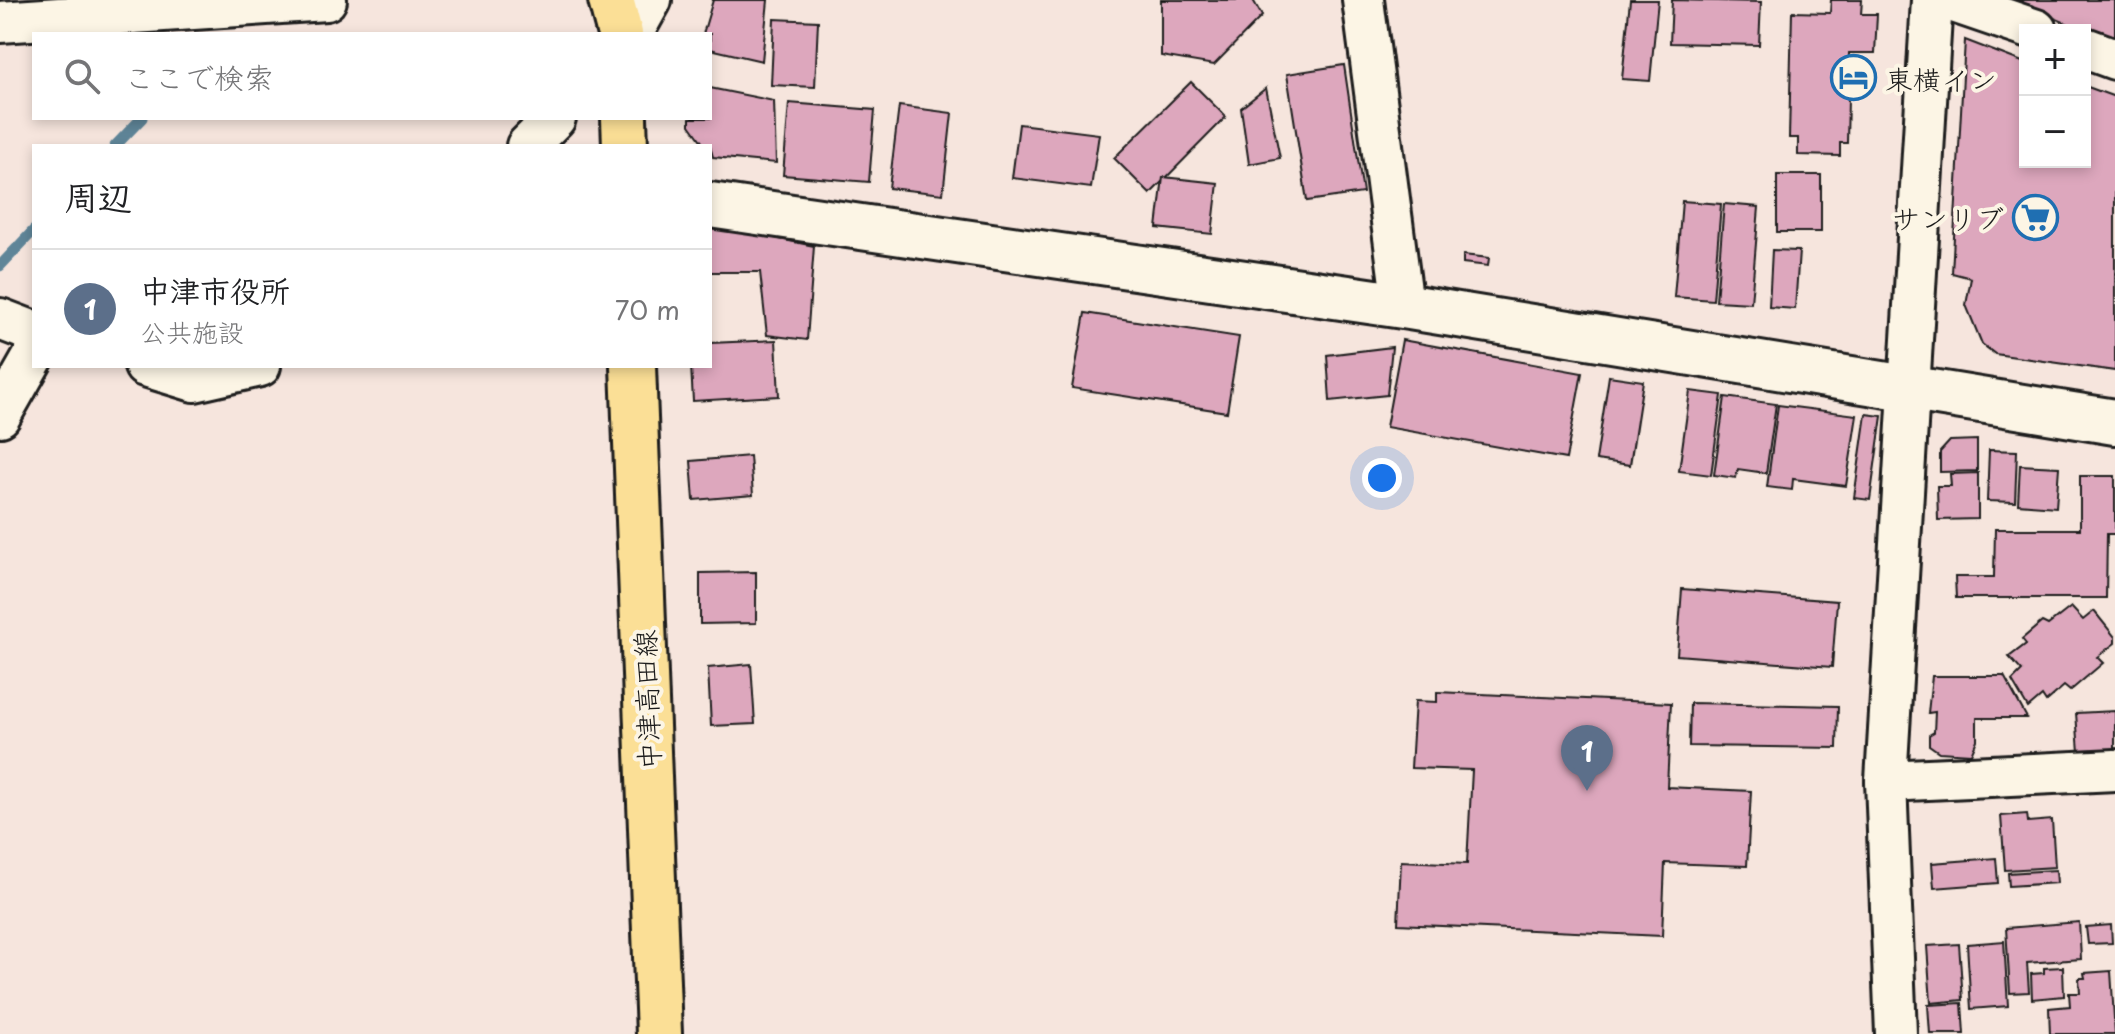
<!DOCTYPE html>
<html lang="ja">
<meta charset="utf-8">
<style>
:root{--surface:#fff;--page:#f6f6f6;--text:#202124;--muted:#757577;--line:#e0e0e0;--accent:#0f766e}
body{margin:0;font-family:"Playpen Sans","Klee One",sans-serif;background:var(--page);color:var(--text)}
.controls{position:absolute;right:24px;top:24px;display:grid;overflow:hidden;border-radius:0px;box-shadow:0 4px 12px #0003}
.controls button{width:72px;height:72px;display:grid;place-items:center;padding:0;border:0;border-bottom:2px solid var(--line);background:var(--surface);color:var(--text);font:40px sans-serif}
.you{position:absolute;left:1382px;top:478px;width:28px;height:28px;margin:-20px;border:6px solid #fff;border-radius:50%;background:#1a73e8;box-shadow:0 0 0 12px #1a73e833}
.badge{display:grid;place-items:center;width:52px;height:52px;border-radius:50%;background:var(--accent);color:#fff;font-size:26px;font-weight:700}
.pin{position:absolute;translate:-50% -66px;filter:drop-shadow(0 2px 4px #0008)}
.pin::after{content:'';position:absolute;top:42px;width:28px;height:24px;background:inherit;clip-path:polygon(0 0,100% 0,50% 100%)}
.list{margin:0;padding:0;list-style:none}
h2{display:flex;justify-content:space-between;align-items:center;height:104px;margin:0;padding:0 32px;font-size:34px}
h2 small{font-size:26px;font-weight:400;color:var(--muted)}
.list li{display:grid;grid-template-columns:52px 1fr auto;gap:24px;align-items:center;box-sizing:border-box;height:120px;padding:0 32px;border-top:2px solid var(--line)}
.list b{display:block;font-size:30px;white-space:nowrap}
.list p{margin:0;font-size:26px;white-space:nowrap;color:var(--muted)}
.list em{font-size:26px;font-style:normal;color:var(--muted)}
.icon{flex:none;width:44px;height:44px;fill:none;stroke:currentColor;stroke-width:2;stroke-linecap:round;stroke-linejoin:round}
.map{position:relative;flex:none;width:2115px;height:1034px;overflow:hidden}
.search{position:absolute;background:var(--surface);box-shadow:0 4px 12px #0003;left:32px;top:32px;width:680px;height:88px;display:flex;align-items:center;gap:20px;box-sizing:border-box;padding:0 28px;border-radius:0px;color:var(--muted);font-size:30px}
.panel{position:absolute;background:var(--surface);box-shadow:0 4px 12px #0003;left:32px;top:144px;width:680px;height:224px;border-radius:0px}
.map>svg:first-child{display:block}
</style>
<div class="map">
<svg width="2115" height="1034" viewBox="0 0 2115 1034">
<rect width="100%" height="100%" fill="#f6e5dd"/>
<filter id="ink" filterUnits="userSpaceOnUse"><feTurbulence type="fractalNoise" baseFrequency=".0125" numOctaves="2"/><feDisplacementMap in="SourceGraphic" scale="16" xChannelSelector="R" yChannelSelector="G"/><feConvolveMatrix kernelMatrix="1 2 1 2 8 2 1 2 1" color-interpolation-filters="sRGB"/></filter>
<g filter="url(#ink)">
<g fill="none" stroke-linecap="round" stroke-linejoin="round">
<!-- stream -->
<g stroke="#5e8598" stroke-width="11">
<path d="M115,146l27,-28"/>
<path d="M0,266l34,-36"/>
</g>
</g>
<!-- building -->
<g fill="#dda7bd" stroke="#1c1c1c" stroke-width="2">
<path d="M713,0h55l-6,61 -52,-12v-15h-7z"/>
<path d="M1161,0h92l9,16 -48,49 -53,-9z"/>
<path d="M1630,0h28l-8,81 -28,-2z"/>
<path d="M1672,0l89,2 -2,43 -89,-2z"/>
<path d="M1831,0h31l-1,14h16l-2,39h-26l-2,90h-7v13l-42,-1v-17h-9l3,-126 38,1z"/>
<path d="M2011,0h104v43l-32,-13z"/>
<path d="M774,19l44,2 -3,66 -44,-2z"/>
<path d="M1965,40l60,23v99h60v-76l30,11v274l-120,-17 -13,-10 -16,-39 5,-27 -19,-5z"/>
<path d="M1344,65l19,128 -56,8 -20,-127z"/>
<path d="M1191,82l35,35 -76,77 -36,-36z"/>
<path d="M710,88l64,13 2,62 -63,-6 -3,-11h-5l-15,-21v-7h20z"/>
<path d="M1266,88l14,70 -31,6 -8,-56z"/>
<path d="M789,103l86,7 -6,72 -86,-7z"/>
<path d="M899,106l53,7 -9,81 -54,-6z"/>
<path d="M1019,124l80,10 -8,54 -79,-10z"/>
<rect x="1777" y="175" width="44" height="57"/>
<path d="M1163,177l55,6 -6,51 -55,-6z"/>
<path d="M1682,201l39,3 -8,96 -39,-3z"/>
<path d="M1724,204l35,3 -8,96 -35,-2z"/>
<path d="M710,225l104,21 -7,94 -40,-5 -7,-63h-50z"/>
<path d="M1772,250l27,1 -4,58 -26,-2z"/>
<path d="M1463,255l26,3 -1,8 -25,-3z"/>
<path d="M1085,313l154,24 -12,75 -155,-24z"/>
<path d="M776,340l3,56 -86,5 -2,-35h19v-23z"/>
<path d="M1402,340l180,33 -16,86 -180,-32z"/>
<path d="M1392,347l-5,48 -57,6 -3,-46z"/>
<path d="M1609,376l34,5 -13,84 -34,-5z"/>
<path d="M1690,391l32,4 -11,80 -32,-4z"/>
<path d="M1725,397l51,7 -10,69 -28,-4 -2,9 -22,-3z"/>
<path d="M1778,405l79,10 -11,71 -53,-7 -1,11 -25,-3z"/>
<path d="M1866,414l16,2 -12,84 -16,-2z"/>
<path d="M1977,440v31l-37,1v-20l10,-11z"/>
<path d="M1989,450l28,1 -2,51 -28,-1z"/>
<path d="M750,456l3,39 -59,5 -3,-39z"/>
<path d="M2020,465l39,2 -3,40 -38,-3z"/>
<path d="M1978,473v46l-40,1 -1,-34h14l-1,-12z"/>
<path d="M2080,476h35v58h-8l-1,64h-150l-1,-21h39l1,-48h85z"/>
<path d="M756,572v51l-56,1v-51z"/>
<path d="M1682,589l155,12 -5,66 -155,-12z"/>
<path d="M2071,607l12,13 11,-9 21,26v6l-18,14 6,6 -33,28 -6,-5 -18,16 -4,-6 -14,12 -16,-27 10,-10 -13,-14 17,-13 -4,-5 20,-17 6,3z"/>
<path d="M751,664l4,60 -44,2 -3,-58z"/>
<path d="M1932,676h72l23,42h-50v22l-6,14 -32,-2 -10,-7v-10l5,-3 1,-20 -7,1z"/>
<path d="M1437,692l234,11 -4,84 84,4 -4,75 -82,-3 -3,73 -264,-12 3,-63 66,3 5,-94 -61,-2 4,-67 22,1z"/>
<path d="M1690,703l148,3 -1,42 -148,-2z"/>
<path d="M2115,711v39l-36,2 -3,-39z"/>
<path d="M2027,814l1,8 24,-2 3,47 -50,3 -4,-54z"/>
<path d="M1996,858l2,25 -64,5 -2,-25z"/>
<path d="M2056,870l1,13 -48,3 -1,-13z"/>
<path d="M2079,922l2,37 -54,4 2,29 -19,1 -4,-65z"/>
<path d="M2111,925l1,18 -24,1 -2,-17z"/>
<path d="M2004,941l4,65 -37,3 -4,-65z"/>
<path d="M1959,944l4,56 -32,3 -4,-57z"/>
<path d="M2063,967l1,29 -32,3 -1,-25 13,-1v-5z"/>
<path d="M2111,971l4,63h-65l-1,-26 21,-2 -1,-13h11l-1,-15h6l-1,-5z"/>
<path d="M1962,1003l2,31h-34l-2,-29z"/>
</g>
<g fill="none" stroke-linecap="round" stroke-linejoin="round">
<defs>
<g id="street">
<path d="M1363,0l40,306"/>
<path d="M1948,0l88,30"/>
<path d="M0,22l326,-22"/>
<path d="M632,34l19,-34"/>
<path d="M2085,48l30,11"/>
<path d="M527,146l28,-28"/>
<path d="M0,319l34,13"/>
<path d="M145,366l49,15 66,-15"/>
<path d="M0,416l34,-60"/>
<path d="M1886,781l229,-11"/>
<path d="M1896,1034l-10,-253 46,-781"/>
</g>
<path id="secondary" d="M710,205l693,101 712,116"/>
<g id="primary">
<path d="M611,0l9,34"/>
<path d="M624,118l1,28"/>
<path d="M633,366l26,668"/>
</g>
</defs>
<!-- street casing -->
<use href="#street" stroke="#1c1c1c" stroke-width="46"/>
<!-- secondary casing -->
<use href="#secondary" stroke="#1c1c1c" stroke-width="50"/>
<!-- primary casing -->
<use href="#primary" stroke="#1c1c1c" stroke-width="50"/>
<!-- street -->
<use href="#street" stroke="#fcf5e5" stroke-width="40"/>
<!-- secondary -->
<use href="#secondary" stroke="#fcf5e5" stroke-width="44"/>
<!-- primary -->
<use href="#primary" stroke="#fbdf96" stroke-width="44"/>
</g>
</g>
<!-- icons -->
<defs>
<symbol id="hotel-ring" viewBox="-11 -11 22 22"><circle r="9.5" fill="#fcf5e5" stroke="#1f6fb2" stroke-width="1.5"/><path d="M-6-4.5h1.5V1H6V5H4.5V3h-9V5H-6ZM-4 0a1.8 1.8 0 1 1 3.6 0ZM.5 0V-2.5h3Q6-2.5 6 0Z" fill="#1f6fb2"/></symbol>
<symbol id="supermarket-ring" viewBox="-11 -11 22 22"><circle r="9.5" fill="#fcf5e5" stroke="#1f6fb2" stroke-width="1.5"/><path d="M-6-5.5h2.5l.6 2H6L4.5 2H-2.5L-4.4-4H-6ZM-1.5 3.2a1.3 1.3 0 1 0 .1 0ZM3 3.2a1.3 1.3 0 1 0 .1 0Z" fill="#1f6fb2"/></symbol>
</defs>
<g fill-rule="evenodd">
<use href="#hotel-ring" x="1828" y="52" width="51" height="51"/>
<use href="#supermarket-ring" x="2010" y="192" width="51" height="51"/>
</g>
<g text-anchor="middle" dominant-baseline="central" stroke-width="8" stroke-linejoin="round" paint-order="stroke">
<!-- poi labels -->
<g font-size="28" fill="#1c1c1c" stroke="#fcf5e5" text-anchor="start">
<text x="1885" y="78">東横イン</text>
<text x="2004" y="217" text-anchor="end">サンリブ</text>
</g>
<!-- street labels -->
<g font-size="28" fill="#1c1c1c" stroke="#fcf5e5">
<text transform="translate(646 700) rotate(-92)">中津高田線</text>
</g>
</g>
</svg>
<div class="controls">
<button>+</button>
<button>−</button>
</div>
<div class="you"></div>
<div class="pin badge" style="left:1587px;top:791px;background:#5c6f8a">1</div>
<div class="search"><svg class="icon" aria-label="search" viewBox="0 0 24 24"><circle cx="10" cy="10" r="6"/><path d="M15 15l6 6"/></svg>ここで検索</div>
<section class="panel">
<h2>周辺<small></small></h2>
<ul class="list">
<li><span class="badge" style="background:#5c6f8a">1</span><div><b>中津市役所</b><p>公共施設</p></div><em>70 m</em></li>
</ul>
</section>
</div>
